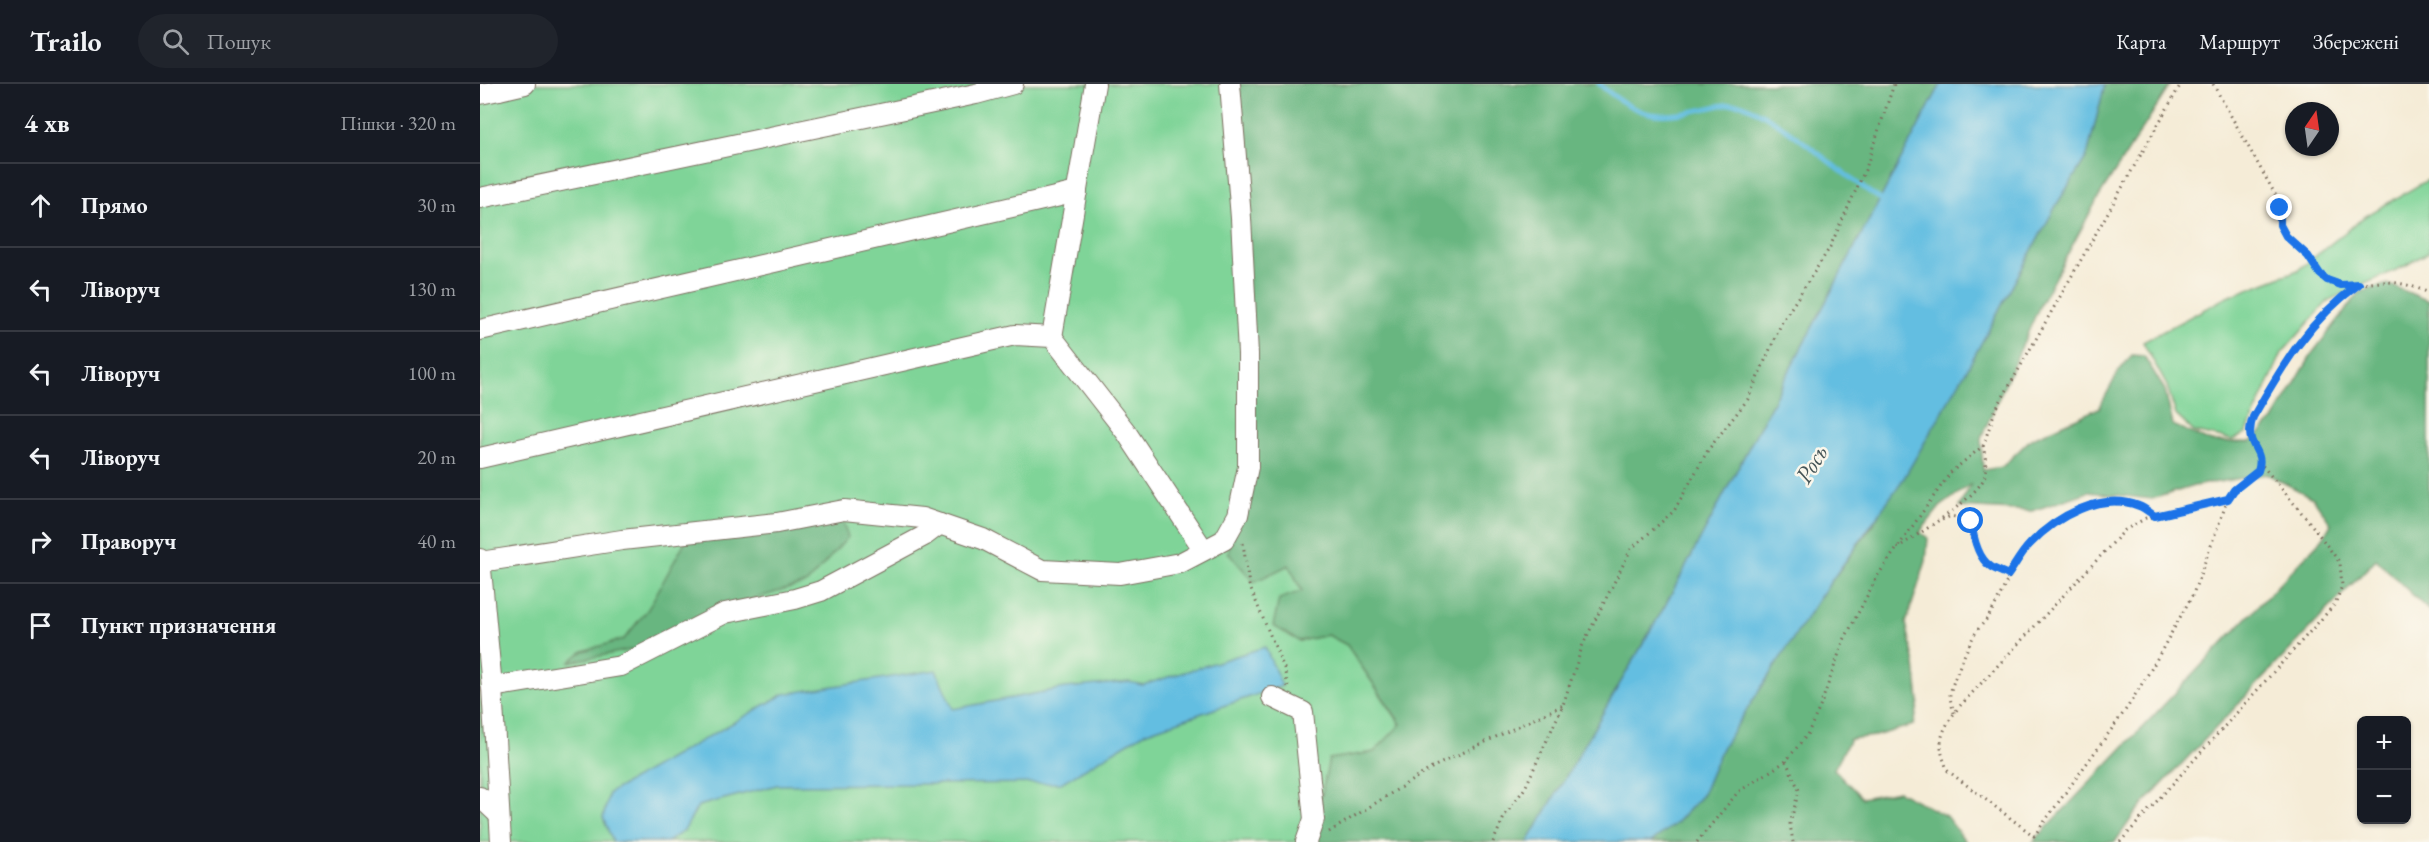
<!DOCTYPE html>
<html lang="uk">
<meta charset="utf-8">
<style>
:root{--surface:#171b24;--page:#20242c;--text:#f1f3f6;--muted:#9ea1a6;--line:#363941}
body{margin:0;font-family:"EB Garamond",serif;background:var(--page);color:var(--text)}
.controls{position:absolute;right:18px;bottom:18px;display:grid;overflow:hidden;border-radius:9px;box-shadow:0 2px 4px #0004}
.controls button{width:54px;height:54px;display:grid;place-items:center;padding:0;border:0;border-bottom:2px solid var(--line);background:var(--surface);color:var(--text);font:30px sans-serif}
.compass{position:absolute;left:1805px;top:18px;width:54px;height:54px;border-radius:50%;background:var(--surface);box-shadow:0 2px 4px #0004;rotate:13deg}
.stop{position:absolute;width:18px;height:18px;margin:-14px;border:4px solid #1a73e8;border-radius:50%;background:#fff}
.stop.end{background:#1a73e8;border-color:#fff;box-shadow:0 2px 6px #0008}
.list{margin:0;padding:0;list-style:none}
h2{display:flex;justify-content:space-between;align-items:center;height:78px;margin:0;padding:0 24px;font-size:26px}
h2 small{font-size:20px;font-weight:400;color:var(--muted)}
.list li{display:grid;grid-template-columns:39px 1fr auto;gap:18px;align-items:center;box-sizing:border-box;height:84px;padding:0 24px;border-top:2px solid var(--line)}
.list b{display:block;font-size:22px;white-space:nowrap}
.list em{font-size:20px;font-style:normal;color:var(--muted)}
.icon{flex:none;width:33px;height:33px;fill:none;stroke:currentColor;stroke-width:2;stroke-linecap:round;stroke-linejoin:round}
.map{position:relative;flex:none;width:1949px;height:758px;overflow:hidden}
header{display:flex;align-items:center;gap:36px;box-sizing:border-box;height:84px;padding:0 30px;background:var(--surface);border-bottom:2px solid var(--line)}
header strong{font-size:28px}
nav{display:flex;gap:33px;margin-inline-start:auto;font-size:21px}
.search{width:420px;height:54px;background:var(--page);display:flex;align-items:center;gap:15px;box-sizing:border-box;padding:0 21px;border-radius:33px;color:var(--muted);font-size:22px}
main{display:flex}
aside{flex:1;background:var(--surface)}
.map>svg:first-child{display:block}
</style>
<header>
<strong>Trailo</strong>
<div class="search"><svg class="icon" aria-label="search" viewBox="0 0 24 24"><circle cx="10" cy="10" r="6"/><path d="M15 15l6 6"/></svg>Пошук</div>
<nav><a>Карта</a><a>Маршрут</a><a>Збережені</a></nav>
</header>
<main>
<aside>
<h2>4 хв<small>Пішки · 320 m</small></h2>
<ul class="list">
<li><svg class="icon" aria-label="ahead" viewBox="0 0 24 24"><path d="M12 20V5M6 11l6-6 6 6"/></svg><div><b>Прямо</b></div><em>30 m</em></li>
<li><svg class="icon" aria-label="left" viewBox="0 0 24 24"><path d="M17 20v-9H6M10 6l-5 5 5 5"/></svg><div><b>Ліворуч</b></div><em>130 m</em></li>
<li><svg class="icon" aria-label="left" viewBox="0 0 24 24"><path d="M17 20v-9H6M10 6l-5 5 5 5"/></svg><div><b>Ліворуч</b></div><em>100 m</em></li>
<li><svg class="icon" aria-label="left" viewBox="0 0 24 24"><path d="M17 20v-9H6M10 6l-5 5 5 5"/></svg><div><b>Ліворуч</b></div><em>20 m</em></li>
<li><svg class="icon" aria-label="right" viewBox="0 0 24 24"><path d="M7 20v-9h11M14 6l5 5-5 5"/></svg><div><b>Праворуч</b></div><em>40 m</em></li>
<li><svg class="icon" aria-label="arrive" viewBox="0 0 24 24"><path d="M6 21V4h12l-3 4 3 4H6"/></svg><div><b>Пункт призначення</b></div></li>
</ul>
</aside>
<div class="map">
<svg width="1949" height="758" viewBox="0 0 1949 758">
<rect width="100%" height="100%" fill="#fbf7ec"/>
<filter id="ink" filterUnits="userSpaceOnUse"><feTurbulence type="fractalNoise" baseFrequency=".0167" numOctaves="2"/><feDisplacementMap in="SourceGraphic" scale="12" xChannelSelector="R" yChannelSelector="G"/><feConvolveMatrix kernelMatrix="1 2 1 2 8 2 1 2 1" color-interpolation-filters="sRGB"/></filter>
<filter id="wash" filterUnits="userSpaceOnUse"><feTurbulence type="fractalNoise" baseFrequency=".008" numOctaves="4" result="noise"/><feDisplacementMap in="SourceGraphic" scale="24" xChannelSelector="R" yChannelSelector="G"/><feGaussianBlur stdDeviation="1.35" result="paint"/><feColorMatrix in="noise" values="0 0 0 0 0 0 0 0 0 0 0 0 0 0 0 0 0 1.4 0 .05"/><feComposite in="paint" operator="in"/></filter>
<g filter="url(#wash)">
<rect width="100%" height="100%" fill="#f5ecd7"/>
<!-- green -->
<g fill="#7fd498" stroke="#5d7f5b" stroke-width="1.5">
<path d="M0,0h750l59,481 13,27 -3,49 29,-6 19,10 54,80 -27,27 -45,8 -17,82h-832z"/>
<path d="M1949,95v73l-24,14 -76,34 -47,53 -36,81 -14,6 -38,-8 -18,-17 -9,-29 -24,-44 84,-45 71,-27 66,-53z"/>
</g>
<!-- forest -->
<g fill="#67b680" stroke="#51704f" stroke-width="1.5">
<path d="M749,0h712l-276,522 -137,236h-216l17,-83 45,-7 27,-28 -54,-79 -19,-10 -29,6 -26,-15 6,-27 23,-8 -13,-26 -35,17 -26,-30 28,-77z"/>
<path d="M1625,0h66l-74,116 -56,103 -60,135 2,32 19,-3 29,-28 68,-31 20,-37 13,-16 12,1 21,34 8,35 38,17h39l22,-20 42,-71 46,-59 28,-8 41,17v310l-53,-52 -240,253 -21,30h-82l290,-304 8,-14 -18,-26 -46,-24 -73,12 -42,13 -64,-7 -56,19 -73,-4 12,-23 -31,23 -20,25 8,6 -2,23 -20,62 9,41 4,37 -5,24 -39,11 -25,3 -16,30 28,29 36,-7 48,25 20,26h-315l25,-19 26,-28 20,-47 98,-151 51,-70 95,-156 91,-167 30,-48z"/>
<path d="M362,435l6,18 -41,46 -104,31 -63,34 -71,14 14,-11 41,-12 24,-30 39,-71z"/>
</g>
<!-- water -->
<g fill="#64bee1" stroke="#507480" stroke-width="1.5">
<path d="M1461,0h164l-18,72 -30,48 -91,167 -62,107 -84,119 -98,151 -20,47 -26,28 -25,19h-123l137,-236z"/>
<path d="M785,563l17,39 -138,47 -83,50 -284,2 -79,21 -14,25 -17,11h-54l-10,-24 6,-25 175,-99 152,-24 17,39 112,-21 64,-6 14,3z"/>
</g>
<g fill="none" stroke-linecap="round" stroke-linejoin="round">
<!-- stream -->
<path stroke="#64bee1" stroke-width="4.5" d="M1119,0c43,37 61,35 114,23 9,-2 23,-5 31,-2 50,22 90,65 136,94"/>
</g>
</g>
<g filter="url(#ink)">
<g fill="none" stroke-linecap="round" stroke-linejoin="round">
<defs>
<g id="minor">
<path d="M19,6l26,-6"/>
<path d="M0,10l19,-4 4,-6"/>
<path d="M0,114l496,-104 37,-10"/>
<path d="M0,246l597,-138"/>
<path d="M572,253l43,-253"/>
<path d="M0,374l535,-123 37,2 74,95 77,117"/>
<path d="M0,475l12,128 9,155"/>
<path d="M0,478l142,-22 155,-17 67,-13 78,8 61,21 59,31 78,4 60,-11 44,-23 14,-25 10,-48v-113l-7,-136 -11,-134"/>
<path d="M12,603l129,-21 104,-53 70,-14 26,-8 103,-55 16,-12"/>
<path d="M792,613l31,15 11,107 -8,23"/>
<path d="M0,713l19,18"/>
</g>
</defs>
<!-- minor casing -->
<use href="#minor" stroke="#7c6e5f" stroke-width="22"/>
<!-- path -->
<g stroke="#7c6e5f" stroke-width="3" stroke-dasharray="1.5 4.5" stroke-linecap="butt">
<path d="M1733,0l62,110c5,14 3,30 10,40 5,9 17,14 23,22 6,8 9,17 17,23 17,12 44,2 64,3 14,1 27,5 40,11"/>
<path d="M1748,415l-59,15 -23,4 -21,12 -167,178c-17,24 -23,34 -10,63l86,65 93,-128 26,-42 40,-72 35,-95 6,-9 24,-19c7,-19 -12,-25 -9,-42 3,-13 12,-26 19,-37 24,-43 51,-79 91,-108"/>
<path d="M1462,436l9,-4 20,5 8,32 10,13 19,9"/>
<path d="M763,459l6,42 35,83 4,19"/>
<path d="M1417,464c21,-14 78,-48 87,-70 4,-10 1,-22 -1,-32"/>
<path d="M1474,629c-1,-5 -4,-12 -4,-18 2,-14 19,-51 26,-63 5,-7 11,-12 14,-18 14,-23 21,-47 38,-68 29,-35 85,-58 126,-31"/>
<path d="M1306,677l13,29 -9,34 3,18"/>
<path d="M849,748l106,-66 128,-61"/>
<path d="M1013,758l12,-27 20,-27 38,-83 20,-61 48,-95 43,-38 34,-61 40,-51 34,-77 47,-73 37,-81 28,-84"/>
<path d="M1217,758l41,-50 48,-31 21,-26 13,-28 23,-65 35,-67 73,-103 32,-26 12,-35 186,-327"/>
<path d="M1640,758l215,-238 7,-18 -2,-23 -29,-39 -50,-60"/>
</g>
<!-- minor -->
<use href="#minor" stroke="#fff" stroke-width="20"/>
</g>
</g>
<g fill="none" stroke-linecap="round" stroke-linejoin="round" filter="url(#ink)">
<!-- route -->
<path stroke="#1a73e8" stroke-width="8" d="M1491,437c2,15 6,36 19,45 5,4 13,6 18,9 7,-10 13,-22 22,-31 25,-27 71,-53 109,-38 6,2 11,7 16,10l73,-17 6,-9 24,-19c8,-24 -16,-23 -5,-54 30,-52 56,-97 106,-133l-18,1 -14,-5 -7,-6 -12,-18 -22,-20 -6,-11v-17"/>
</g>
<g text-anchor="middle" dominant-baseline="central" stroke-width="5" stroke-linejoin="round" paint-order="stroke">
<!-- water labels -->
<g font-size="24" font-style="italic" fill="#475658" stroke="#fbf7ec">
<text transform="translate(1331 380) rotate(-59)">Рось</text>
</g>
</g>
</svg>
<div class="controls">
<button>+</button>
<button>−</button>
</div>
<svg class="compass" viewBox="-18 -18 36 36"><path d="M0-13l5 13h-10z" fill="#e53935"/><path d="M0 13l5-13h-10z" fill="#9ea1a6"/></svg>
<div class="stop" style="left:1491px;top:437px"></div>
<div class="stop end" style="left:1800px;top:124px"></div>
</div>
</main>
